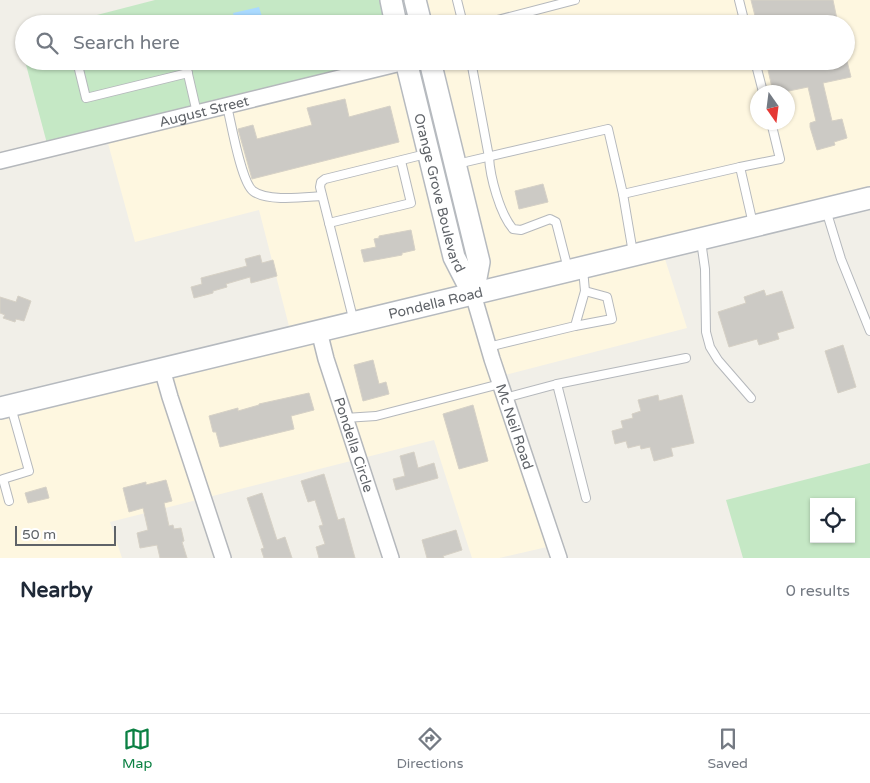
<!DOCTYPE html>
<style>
:root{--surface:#fff;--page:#f6f6f7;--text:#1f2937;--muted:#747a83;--line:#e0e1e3;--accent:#0b8043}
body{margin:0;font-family:"Varela Round",sans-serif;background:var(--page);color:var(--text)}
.controls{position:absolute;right:15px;bottom:15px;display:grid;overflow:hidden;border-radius:0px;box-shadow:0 1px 4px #0004}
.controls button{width:45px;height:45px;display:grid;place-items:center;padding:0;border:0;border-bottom:1px solid var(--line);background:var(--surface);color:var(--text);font:25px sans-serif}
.compass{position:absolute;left:750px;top:85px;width:45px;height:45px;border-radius:50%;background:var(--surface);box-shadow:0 1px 4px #0004;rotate:166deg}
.scale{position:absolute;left:15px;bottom:12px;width:101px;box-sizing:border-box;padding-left:5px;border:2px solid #5f6368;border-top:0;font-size:14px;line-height:18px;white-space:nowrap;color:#5f6368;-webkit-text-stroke:4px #fff;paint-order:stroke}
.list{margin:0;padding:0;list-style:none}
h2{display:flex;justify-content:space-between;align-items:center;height:65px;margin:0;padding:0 20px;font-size:21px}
h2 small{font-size:16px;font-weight:400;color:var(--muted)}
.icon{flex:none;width:28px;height:28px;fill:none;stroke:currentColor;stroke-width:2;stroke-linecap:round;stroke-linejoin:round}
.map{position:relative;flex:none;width:870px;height:558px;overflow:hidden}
.search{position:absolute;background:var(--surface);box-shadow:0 1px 4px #0004;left:15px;right:15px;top:15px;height:55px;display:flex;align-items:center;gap:12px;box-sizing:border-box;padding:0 18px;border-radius:28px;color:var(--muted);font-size:19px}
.sheet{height:155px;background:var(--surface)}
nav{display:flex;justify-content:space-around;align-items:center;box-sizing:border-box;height:70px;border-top:1px solid var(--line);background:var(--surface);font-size:14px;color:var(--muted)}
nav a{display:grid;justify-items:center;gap:2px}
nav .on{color:var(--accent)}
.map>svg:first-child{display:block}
</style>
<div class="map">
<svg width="870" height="558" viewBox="0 0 870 558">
<rect width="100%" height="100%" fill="#f1efe8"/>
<!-- commercial -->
<g fill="#fef7e0" fill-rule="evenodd">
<path d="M422,0h448v189l-387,94 -46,-222h409v-37h-418zM758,92h30v30h-30z"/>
<path d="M398,61l64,227 -172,42 -31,-120 -124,32 -29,-106z"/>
<path d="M413,61h10l49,201 -2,11 -10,-19z"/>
<path d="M664,256l23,72 -190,49 50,170 -48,11h-27l-38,-118 -324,82 12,36h-122v-142z"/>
</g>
<!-- green -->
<g fill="#c5e8c5" fill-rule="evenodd">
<path d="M155,0h228l6,24h-327z"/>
<path d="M25,61h368l-344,90z"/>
<path d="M870,463v95h-127l-17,-58zM814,502h37v37h-37z"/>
</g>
<!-- water -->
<path fill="#aadaff" d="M259,7l5,16 10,-2v3h-38l-3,-11z"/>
<!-- building -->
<g fill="#cccac5" stroke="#d6d1c6">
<path d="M751,0h82l5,24h-81z"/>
<path d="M766,61h81l4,16 -28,6 9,38 10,-2 5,19 -13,4 1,3 -18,5 -7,-23v-4l6,-2 -8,-34 -24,5h-11z"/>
<path d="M345,99l4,18 41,-11 9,36 -147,37 -14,-50 15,-4 4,14 55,-14 -5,-17z"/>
<path d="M543,184l5,18 -29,7 -4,-18z"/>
<path d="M411,230l4,20 -13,3v2l-38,7 -3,-12 15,-3 -2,-8 5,-1v-2z"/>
<path d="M260,255l2,8 11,-3 4,16 -26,7 -1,-6 -24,7 1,3 -14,4v2l-19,5 -3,-11 11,-3 -1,-6 46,-12 -2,-7z"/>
<path d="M764,290l2,6 16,-5 12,37 -17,5 2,6 -20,6 -2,-6 -28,8 -11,-35 28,-9 -2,-6z"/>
<path d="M18,296l13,5 -7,20 -8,-2 -1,3 -12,-4 2,-3 -5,-2v-16l16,5z"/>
<path d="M843,345l13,42 -18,6 -13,-42z"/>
<path d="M373,360l6,24 7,-2 3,12 -26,7 -9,-36z"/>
<path d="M309,393l5,17 -23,6 3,13 -74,18 -4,-15h-3l-4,-16 29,-8v3l21,-6v-1z"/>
<path d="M658,395l1,6 23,-6 12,48 -23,5 2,8 -19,5 -4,-14 -9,2 -1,-4 -12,3 -2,-7 -11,3 -3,-13 11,-3 -2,-7 12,-3 -1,-4 9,-3 -3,-11z"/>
<path d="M473,405l15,56 -29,8 -16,-55z"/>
<path d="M414,452l4,16 16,-5 4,15 -42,12 -3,-11 12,-3 -5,-20z"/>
<path d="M324,474l14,46 6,-2 11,40h-36l-3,-11 9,-3 -6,-18 4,-1 -8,-25 -7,2 -7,-21z"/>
<path d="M166,480l6,21 -8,2 5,23 4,-1 1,4 7,-1 3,13 -2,1 5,16h-27l-3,-13 -17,3 -3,-15 11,-3 -5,-22 -14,4 -6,-24 23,-6v3z"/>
<path d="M46,487l3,11 -21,5 -3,-10z"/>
<path d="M262,493l15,47 8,-3 7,21h-28l-3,-9 3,-1 -17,-50z"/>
<path d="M456,530l6,20 -19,6 1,2h-17l-5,-18z"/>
</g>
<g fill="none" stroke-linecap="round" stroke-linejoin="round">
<defs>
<g id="lane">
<path d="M457,0l6,24"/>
<path d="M739,0l6,24"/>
<path d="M482,24l93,-24"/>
<path d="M77,61l9,37 102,-25"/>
<path d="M185,61l12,52"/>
<path d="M471,61l18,96c1,20 11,57 24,72l8,1 29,-11 6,3 12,47"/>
<path d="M755,61l8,31"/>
<path d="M227,106c4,16 14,76 26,85 14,11 52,6 69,5"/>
<path d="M457,164l151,-35 15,65 10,59"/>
<path d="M623,194l117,-27"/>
<path d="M826,210l15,49 29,72"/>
<path d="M329,223l82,-20 -10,-42"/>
<path d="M753,224l-13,-57 40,-8 -9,-37"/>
<path d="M701,241l4,28 1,63 4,15 8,13 33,38"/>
<path d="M354,322l-34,-135 1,-5 4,-3 101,-25"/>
<path d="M575,326l37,-7 -5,-22 -22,-6"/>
<path d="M488,347l87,-21 10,-35 -2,-22"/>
<path d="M557,384l129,-26"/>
<path d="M505,398l52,-14 29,114"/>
<path d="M345,418l31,-2 124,-32"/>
<path d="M9,501l-6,-22 26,-8 -18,-64"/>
</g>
<g id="street">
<path id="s1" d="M0,161l409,-100"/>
<path id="s2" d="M473,294l19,65 67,199"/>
<path id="s3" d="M319,331l7,28 65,199"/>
<path d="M162,369l8,28 53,161"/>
</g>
<g id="secondary">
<path d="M391,0l5,24"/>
<path d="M415,0l6,24"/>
<path id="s4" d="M406,61l48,196 19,37"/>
<path d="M430,61l49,201 -6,32"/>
<path id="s5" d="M0,408l870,-210"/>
</g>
</defs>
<!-- lane casing -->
<use href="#lane" stroke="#b5b8bc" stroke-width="10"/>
<!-- street casing -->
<use href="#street" stroke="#b5b8bc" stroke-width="18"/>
<!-- secondary casing -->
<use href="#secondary" stroke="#b6babf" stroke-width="24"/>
<!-- lane -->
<use href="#lane" stroke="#fff" stroke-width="8"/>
<!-- street -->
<use href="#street" stroke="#fff" stroke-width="15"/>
<!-- secondary -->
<use href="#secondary" stroke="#fff" stroke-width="21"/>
</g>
<g text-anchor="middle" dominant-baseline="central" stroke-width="4" stroke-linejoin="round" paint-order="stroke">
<!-- street labels -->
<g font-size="14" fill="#5f6368" stroke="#fff">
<text stroke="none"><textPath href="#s1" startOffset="210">August Street</textPath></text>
<text stroke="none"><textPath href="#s4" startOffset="136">Orange Grove Boulevard</textPath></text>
<text stroke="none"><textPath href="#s5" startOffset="448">Pondella Road</textPath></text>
<text stroke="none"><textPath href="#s2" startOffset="139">Mc Neil Road</textPath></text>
<text stroke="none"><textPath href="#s3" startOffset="119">Pondella Circle</textPath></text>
</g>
</g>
</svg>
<div class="controls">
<button><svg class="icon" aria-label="locate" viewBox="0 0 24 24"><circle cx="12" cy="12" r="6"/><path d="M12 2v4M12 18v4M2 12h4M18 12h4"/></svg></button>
</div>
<svg class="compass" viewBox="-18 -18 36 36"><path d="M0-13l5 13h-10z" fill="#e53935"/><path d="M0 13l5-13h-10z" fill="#747a83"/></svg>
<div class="scale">50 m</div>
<div class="search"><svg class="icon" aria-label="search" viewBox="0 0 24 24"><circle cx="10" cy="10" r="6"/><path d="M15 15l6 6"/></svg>Search here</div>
</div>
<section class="sheet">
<h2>Nearby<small>0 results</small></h2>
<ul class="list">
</ul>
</section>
<nav>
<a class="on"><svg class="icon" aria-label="map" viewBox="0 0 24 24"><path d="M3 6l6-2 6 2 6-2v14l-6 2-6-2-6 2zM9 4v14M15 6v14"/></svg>Map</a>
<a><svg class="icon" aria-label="directions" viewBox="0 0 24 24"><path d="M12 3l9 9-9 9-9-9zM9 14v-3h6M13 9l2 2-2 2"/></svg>Directions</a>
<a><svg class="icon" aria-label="saved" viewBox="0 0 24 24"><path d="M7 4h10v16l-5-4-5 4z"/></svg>Saved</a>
</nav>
